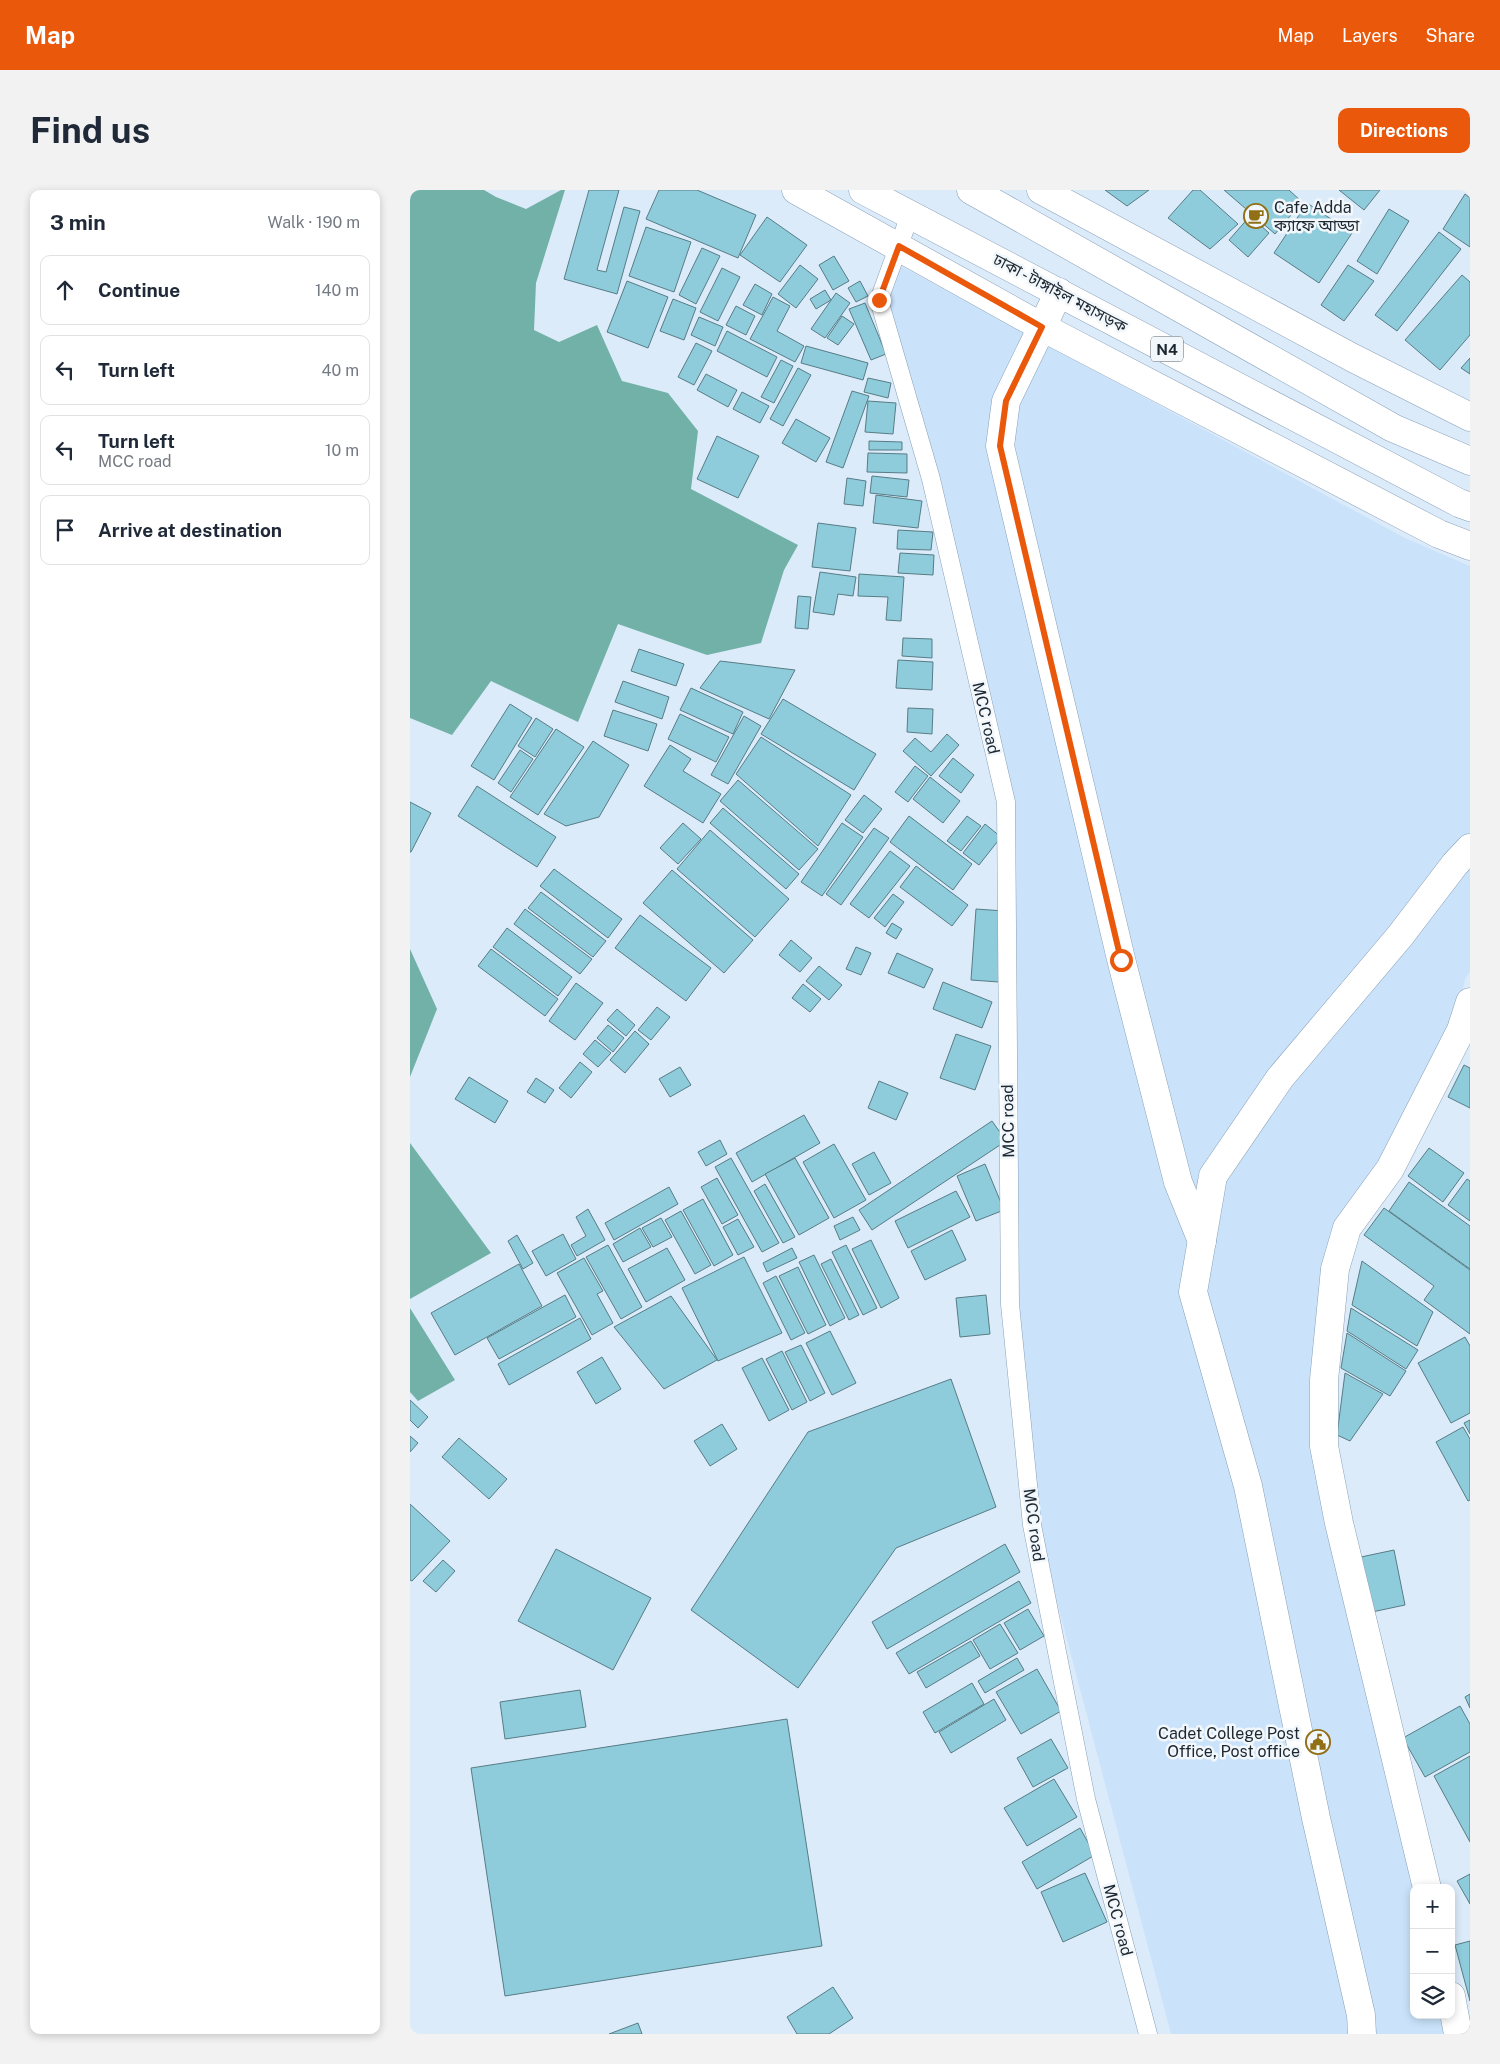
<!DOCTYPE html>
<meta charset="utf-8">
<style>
:root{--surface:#fff;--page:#f2f2f3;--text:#1f2937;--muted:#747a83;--line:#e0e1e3;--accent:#ea580c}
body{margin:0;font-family:"Public Sans","Noto Sans Bengali",sans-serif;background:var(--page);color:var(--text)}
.controls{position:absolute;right:15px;bottom:15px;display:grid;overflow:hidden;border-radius:10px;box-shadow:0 2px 8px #0003}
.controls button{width:45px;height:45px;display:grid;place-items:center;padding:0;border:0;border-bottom:1px solid var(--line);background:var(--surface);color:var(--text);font:25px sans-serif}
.stop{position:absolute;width:15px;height:15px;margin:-11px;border:4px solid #ea580c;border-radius:50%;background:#fff}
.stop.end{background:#ea580c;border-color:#fff;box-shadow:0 1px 5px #0008}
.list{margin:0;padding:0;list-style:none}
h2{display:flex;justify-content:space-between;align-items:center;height:65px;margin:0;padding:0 20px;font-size:21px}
h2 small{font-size:16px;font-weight:400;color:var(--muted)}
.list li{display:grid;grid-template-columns:32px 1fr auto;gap:15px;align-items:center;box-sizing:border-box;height:70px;margin:0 10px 10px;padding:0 10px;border:1px solid var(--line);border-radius:10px}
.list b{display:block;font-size:19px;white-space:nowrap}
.list p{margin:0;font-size:16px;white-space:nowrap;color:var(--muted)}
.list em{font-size:16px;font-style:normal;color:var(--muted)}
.icon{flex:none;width:28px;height:28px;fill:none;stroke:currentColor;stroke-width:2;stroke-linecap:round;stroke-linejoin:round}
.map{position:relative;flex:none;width:1060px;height:1844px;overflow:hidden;border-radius:10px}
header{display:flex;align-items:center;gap:30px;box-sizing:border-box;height:70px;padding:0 25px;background:var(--accent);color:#fff}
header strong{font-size:24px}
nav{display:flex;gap:28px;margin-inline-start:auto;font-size:18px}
.intro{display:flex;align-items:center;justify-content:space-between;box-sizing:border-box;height:120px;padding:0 30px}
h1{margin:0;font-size:35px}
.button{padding:12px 22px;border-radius:10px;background:var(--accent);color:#fff;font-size:18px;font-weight:700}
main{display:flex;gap:30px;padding:0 30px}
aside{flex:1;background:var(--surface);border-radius:10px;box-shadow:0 2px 8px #0003}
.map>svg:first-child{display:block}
</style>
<header>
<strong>Map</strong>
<nav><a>Map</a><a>Layers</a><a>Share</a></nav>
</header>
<div class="intro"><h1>Find us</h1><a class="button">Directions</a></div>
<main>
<aside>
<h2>3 min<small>Walk · 190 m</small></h2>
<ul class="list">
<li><svg class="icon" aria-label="ahead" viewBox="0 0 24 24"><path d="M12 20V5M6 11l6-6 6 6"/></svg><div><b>Continue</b></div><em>140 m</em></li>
<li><svg class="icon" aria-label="left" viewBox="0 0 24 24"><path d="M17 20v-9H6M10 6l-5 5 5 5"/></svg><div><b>Turn left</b></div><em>40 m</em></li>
<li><svg class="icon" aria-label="left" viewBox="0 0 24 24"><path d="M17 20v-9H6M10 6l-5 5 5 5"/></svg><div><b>Turn left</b><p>MCC road</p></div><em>10 m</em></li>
<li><svg class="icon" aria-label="arrive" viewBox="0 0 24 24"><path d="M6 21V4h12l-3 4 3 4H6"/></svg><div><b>Arrive at destination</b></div></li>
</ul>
</aside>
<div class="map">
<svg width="1060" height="1844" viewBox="0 0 1060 1844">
<rect width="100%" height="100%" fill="#dcebfa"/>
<!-- built -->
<path fill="#cae3fb" d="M487,74l508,274 65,28v406l-5,7 -10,49 -72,138 -44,60 -25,154 100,508v127h36l3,19h-282l-134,-508 -20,-224 -4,-501 -130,-506z"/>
<!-- water -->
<g fill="#72b1a7">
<path d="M0,0h74l12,7 30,12 35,-19h4l-29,93 -2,47 25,12 38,-17 25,56 46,12 30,38 -7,58 107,56 -14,25 -23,73 -54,12 -89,-31 -40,98 -87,-41 -39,54 -42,-17z"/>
<path d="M0,759l27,60 -27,68z"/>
<path d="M0,953l81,110 -81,46z"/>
<path d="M0,1118l45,72 -37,21 -8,-9z"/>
</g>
<!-- building -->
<g fill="#8eccdc" stroke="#577c85">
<path d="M179,0h30l-22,80 9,2 18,-65 16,4 -23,83 -53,-15z"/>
<path d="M249,0h38l59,25 -18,43 -92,-39z"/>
<path d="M695,0h44l-22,16z"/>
<path d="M783,0h7l38,34 -28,25 -42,-31z"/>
<path d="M814,0h65l13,12 -27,32z"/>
<path d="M929,0h41l-16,20z"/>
<path d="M1055,4l5,4v49l-27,-18z"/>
<path d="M897,13l45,30 -33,50 -45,-30z"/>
<path d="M979,19l20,12 -32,53 -20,-13z"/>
<path d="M840,26l19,17 -21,24 -19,-17z"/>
<path d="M357,27l40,28 -27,37 -40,-27z"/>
<path d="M236,37l45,15 -17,50 -45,-16z"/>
<path d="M1029,42l22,17 -64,82 -22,-16z"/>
<path d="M292,58l18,8 -24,48 -17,-9z"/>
<path d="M424,66l15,25 -16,9 -14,-25z"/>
<path d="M390,75l18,14 -22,29 -18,-14z"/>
<path d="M938,75l26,16 -30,40 -23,-16z"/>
<path d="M312,78l18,9 -22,44 -18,-9z"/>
<path d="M1052,85l8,7v53l-30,35 -35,-30z"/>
<path d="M217,91l41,16 -20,51 -41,-16z"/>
<path d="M450,91l8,15 -12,6 -8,-14z"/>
<path d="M345,94l17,10 -10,21 -19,-10z"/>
<path d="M415,100l6,10 -15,9 -6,-10z"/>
<path d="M426,103l14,10 -25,35 -14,-9z"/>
<path d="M363,107l17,9 -13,25 27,15 -9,16 -45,-23z"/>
<path d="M263,109l23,9 -12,32 -24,-9z"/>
<path d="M455,113l21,51 -15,6 -22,-51z"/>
<path d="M326,116l19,10 -9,19 -20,-10z"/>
<path d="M432,126l12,8 -16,21 -11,-7z"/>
<path d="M289,127l24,10 -8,19 -24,-11z"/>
<path d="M317,141l50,26 -10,20 -50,-26z"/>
<path d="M286,153l16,8 -18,34 -16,-8z"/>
<path d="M396,156l62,17 -5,17 -62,-17z"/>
<path d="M1060,168v16l-9,-6z"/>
<path d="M371,170l12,6 -19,37 -13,-6z"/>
<path d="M388,178l13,7 -28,51 -13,-7z"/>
<path d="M296,184l31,16 -9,17 -31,-17z"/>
<path d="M458,188l23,5 -3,15 -24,-6z"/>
<path d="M442,201l17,5 -26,72 -17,-6z"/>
<path d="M332,202l27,14 -9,17 -27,-14z"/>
<path d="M458,211l28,2 -3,31 -28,-2z"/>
<path d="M386,229l34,19 -14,24 -34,-19z"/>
<path d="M307,246l42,20 -21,42 -41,-19z"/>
<path d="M459,251l33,1v8h-33z"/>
<path d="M458,263l39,1v19l-40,-1z"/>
<path d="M462,286l37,4 -2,17 -37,-4z"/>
<path d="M437,288l19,3 -3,25 -19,-2z"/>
<path d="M466,305l46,6 -4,27 -45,-5z"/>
<path d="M408,333l38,5 -6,43 -38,-4z"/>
<path d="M488,340l35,2 -2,18 -34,-1z"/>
<path d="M490,363l34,2 -1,20 -35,-2z"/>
<path d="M410,382l36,5 -3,19 -15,-2 -4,21 -21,-3z"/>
<path d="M449,384l45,3 -3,44 -15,-1 2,-23 -30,-1z"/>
<path d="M388,406l13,1 -3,32 -13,-1z"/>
<path d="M493,448l29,1v19l-30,-2z"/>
<path d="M229,459l45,15 -8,22 -45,-15z"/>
<path d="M488,470l35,2 -1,28 -36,-2z"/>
<path d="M310,471l75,9 -26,49 -69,-31z"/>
<path d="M213,491l46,16 -7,22 -47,-17z"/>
<path d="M281,498l52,24 -10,22 -53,-24z"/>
<path d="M373,509l93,55 -22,36 -93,-56z"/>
<path d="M100,514l22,14 -38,62 -23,-14z"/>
<path d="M498,518l25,1 -1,25 -25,-2z"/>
<path d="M203,520l44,14 -9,27 -44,-15z"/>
<path d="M270,524l49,23 -13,25 -48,-23z"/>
<path d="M334,526l17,10 -33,58 -17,-9z"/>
<path d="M126,528l17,11 -18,28 -17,-11z"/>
<path d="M146,539l28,18 -46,68 -28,-18z"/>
<path d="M537,544l12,11 -28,31 -28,-25 12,-13 16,14z"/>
<path d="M351,547l90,58 -33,51 -82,-72z"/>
<path d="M183,551l36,24 -30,52 -33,9 -22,-12z"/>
<path d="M260,555l21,14 -8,12 38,23 -18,29 -59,-37z"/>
<path d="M110,560l13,9 -22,33 -13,-9z"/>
<path d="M543,568l21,17 -13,18 -22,-17z"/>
<path d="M505,576l13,10 -20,26 -13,-10z"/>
<path d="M520,587l30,24 -17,22 -30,-24z"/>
<path d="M328,590l80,69 -19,21 -79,-69z"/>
<path d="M67,596l79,51 -19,30 -79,-51z"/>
<path d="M454,605l18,14 -19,24 -18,-13z"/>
<path d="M0,612l21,11 -20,39h-1z"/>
<path d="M313,618l76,66 -13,15 -76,-66z"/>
<path d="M499,626l63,48 -19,26 -63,-48z"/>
<path d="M557,626l14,10 -20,25 -14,-10z"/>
<path d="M273,633l18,16 -23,25 -18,-16z"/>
<path d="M432,633l21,14 -41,59 -21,-14z"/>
<path d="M575,634l16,13 -22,28 -16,-12z"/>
<path d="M464,638l15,10 -48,67 -15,-11z"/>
<path d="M300,640l79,69 -34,38 -78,-68z"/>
<path d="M480,661l20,15 -41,52 -19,-14z"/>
<path d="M506,676l52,39 -16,21 -52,-39z"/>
<path d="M144,679l68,50 -14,19 -68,-52z"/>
<path d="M262,680l81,70 -29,33 -81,-70z"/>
<path d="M131,702l65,49 -13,16 -65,-49z"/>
<path d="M483,704l11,8 -19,25 -11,-9z"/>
<path d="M115,719l67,50 -12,15 -66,-50z"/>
<path d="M566,719l28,2 -5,71 -28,-2z"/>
<path d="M230,725l71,53 -25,33 -71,-53z"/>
<path d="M482,733l10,6 -6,10 -10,-6z"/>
<path d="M97,738l65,49 -14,19 -65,-49z"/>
<path d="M381,750l21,18 -12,14 -21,-17z"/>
<path d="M446,757l15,6 -10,22 -15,-6z"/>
<path d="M81,759l67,50 -13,17 -67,-50z"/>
<path d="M487,763l36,16 -9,19 -36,-15z"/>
<path d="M409,776l23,19 -13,15 -23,-19z"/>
<path d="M533,792l49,20 -10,26 -49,-19z"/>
<path d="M166,793l27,20 -28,37 -26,-19z"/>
<path d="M393,794l18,15 -11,13 -18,-14z"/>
<path d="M247,817l13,10 -19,23 -13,-10z"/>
<path d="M207,819l18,16 -9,11 -19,-16z"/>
<path d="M198,835l16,13 -11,14 -16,-14z"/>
<path d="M225,841l14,13 -24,29 -15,-13z"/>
<path d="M546,844l35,12 -16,44 -35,-12z"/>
<path d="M185,850l16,13 -13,14 -15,-13z"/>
<path d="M170,872l12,10 -21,26 -12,-10z"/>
<path d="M1054,875l6,3v40l-22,-11z"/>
<path d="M270,877l11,18 -21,12 -11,-18z"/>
<path d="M59,887l39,24 -13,22 -40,-24z"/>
<path d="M126,888l18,12 -9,13 -18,-11z"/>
<path d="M469,891l29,12 -12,27 -28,-12z"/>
<path d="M394,925l16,28 -68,39 -16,-29z"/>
<path d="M582,931l14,20 -134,89 -13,-20z"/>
<path d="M310,950l7,14 -21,12 -8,-14z"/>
<path d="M424,954l32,56 -32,18 -31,-56z"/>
<path d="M1019,958l35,25 -21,29 -35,-26z"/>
<path d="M464,962l17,31 -22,12 -17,-31z"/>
<path d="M321,968l48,85 -17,9 -47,-85z"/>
<path d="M385,968l34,60 -30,17 -34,-61z"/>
<path d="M575,974l19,46 -28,11 -19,-45z"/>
<path d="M307,988l21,37 -16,9 -21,-37z"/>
<path d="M1057,989l3,2v40l-22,-16z"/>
<path d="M999,992l61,44v43l-81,-58z"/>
<path d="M355,994l30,53 -12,6 -29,-52z"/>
<path d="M259,997l9,17 -64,36 -9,-17z"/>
<path d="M546,1001l14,26 -62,31 -13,-27z"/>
<path d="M293,1009l30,56 -19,11 -31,-56z"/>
<path d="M974,1018l86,62v64l-46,-34 10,-14 -70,-51z"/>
<path d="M178,1019l17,31 -28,16 -6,-11 15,-9 -10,-19z"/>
<path d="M271,1021l30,54 -16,9 -30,-54z"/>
<path d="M443,1027l7,13 -20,10 -6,-14z"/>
<path d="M251,1028l11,19 -19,10 -11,-19z"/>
<path d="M328,1029l16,28 -16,8 -15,-28z"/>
<path d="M230,1038l11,19 -28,15 -10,-18z"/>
<path d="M542,1040l14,30 -41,20 -14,-29z"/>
<path d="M153,1044l13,25 -30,17 -14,-25z"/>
<path d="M107,1045l16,28 -10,6 -15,-28z"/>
<path d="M461,1050l28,58 -18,10 -29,-59z"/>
<path d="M198,1055l34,62 -21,12 -35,-62z"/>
<path d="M436,1055l31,63 -14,7 -31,-63z"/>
<path d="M257,1058l18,32 -39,22 -18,-33z"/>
<path d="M382,1058l5,10 -30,14 -4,-9z"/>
<path d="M404,1065l31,63 -15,8 -31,-64z"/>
<path d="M334,1067l38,76 -64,28 -36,-73z"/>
<path d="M174,1068l19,33 -6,3 16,29 -21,12 -35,-62z"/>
<path d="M421,1069l28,56 -10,5 -28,-56z"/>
<path d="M952,1071l71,51 -16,34 -65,-41z"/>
<path d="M109,1074l23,42 -87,49 -24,-42z"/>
<path d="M388,1077l28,58 -18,9 -29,-58z"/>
<path d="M366,1086l29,57 -14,7 -28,-57z"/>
<path d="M155,1105l11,22 -77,42 -12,-21z"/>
<path d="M576,1105l4,39 -30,3 -4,-39z"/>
<path d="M261,1106l46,64 -53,29 -50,-62z"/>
<path d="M941,1118l67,42 -12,19 -59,-38z"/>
<path d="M170,1128l11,21 -82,46 -11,-21z"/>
<path d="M420,1141l26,52 -24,12 -26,-52z"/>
<path d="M937,1143l59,38 -16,25 -49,-28z"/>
<path d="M1055,1147l5,9v67l-19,10 -33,-60z"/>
<path d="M391,1155l24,48 -15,8 -25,-49z"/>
<path d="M372,1161l25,51 -15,8 -26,-51z"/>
<path d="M192,1167l19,32 -25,15 -19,-32z"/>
<path d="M352,1168l27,52 -20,11 -27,-53z"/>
<path d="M935,1183l38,21 -33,47 -13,-6z"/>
<path d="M541,1189l45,128 -100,41 -98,140 -107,-78 117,-178z"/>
<path d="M0,1210l18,17 -10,11 -8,-8z"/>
<path d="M1060,1230v14l-6,-11z"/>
<path d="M312,1234l15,25 -27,17 -16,-25z"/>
<path d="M1053,1237l7,12v61l-2,1 -32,-59z"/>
<path d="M0,1246l8,7 -8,9z"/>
<path d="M49,1248l48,41 -18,20 -47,-42z"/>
<path d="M0,1314l40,37 -38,40 -2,-1z"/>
<path d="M595,1354l15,28 -133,77 -15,-27z"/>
<path d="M146,1359l95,49 -38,72 -95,-49z"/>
<path d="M984,1360l11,55 -33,7 -11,-55z"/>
<path d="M33,1370l12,11 -19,21 -13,-11z"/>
<path d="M609,1391l12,22 -122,71 -13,-21z"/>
<path d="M618,1419l16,27 -24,14 -16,-27z"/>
<path d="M590,1434l18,29 -28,16 -17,-29z"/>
<path d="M561,1451l9,15 -54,32 -9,-16z"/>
<path d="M607,1468l7,12 -39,23 -7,-12z"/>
<path d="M627,1479l24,42 -40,23 -25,-42z"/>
<path d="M562,1493l12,21 -49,29 -12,-21z"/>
<path d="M170,1500l6,37 -81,12 -5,-37z"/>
<path d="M1060,1504v14l-5,-11z"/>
<path d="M584,1509l12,21 -55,33 -12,-21z"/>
<path d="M1050,1516l10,18v28l-45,25 -22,-39z"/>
<path d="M377,1529l35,227 -317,50 -34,-228z"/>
<path d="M641,1549l17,29 -35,19 -16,-29z"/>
<path d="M1060,1566v86l-36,-66z"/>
<path d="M644,1589l23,38 -50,29 -23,-38z"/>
<path d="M670,1638l15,27 -58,34 -15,-27z"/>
<path d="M675,1683l22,49 -44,20 -22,-50z"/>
<path d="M1060,1684v30l-13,-23z"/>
<path d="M1060,1751v60l-15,-56z"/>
<path d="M423,1797l20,31 -24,16h-32l-10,-17z"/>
<path d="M228,1833l4,11h-33z"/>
</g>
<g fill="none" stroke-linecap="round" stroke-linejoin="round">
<defs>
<path id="lane" d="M500,25l-31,85 52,179 75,323 4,502 22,221 54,274 62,235"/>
<g id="street">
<path d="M649,102l-53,109 -6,45 121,513 57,223 24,59"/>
<path d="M1017,1698l-88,-365 -15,-77v-66l11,-111 12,-41 43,-59 71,-139 9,-28"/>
<path d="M1041,1806l7,38"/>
<path d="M952,1844l-1,-19 -45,-197 -68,-332 -55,-194 20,-116 67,-98 120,-142 55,-72 15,-16"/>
</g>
<g id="secondary">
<path d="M386,0l246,137 397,207 31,12"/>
<path d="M631,0l312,168 117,59"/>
</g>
<g id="highway">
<path d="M453,0l596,313 11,4"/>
<path d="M561,0l422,238 77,33"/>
</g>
</defs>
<!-- lane casing -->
<use href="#lane" stroke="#88a1b8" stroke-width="19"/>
<!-- street casing -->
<use href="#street" stroke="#88a1b8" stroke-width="29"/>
<!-- secondary casing -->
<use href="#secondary" stroke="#88a1b8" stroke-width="29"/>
<!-- highway casing -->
<use href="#highway" stroke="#88a1b8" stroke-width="29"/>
<!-- lane -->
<use href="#lane" stroke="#fff" stroke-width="18"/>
<!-- street -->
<use href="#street" stroke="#fff" stroke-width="28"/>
<!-- secondary -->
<use href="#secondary" stroke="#fff" stroke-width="28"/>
<!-- highway -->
<use href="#highway" stroke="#fff" stroke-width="28"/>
</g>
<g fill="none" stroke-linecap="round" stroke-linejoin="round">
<!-- route -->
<path stroke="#ea580c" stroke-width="6" d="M469,110l20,-54 143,81 -36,74 -6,45 121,514"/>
</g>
<!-- icons -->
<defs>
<symbol id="cafe-ring" viewBox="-11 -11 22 22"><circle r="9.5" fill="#f2f7fc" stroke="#916f15" stroke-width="1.5"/><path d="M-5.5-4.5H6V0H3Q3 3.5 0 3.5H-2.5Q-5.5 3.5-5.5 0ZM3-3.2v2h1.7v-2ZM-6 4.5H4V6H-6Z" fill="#916f15"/></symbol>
<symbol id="civic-ring" viewBox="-11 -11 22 22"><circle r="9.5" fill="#f2f7fc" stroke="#916f15" stroke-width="1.5"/><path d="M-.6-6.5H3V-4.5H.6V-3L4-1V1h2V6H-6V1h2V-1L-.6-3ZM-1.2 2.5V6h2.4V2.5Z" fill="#916f15"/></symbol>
</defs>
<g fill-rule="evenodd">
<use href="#cafe-ring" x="832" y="12" width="28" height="28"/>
<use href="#civic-ring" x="894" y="1538" width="28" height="28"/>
</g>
<g text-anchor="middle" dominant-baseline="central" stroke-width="5" stroke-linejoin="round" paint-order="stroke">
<!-- shield labels -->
<rect fill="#f2f7fc" stroke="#5d656d" stroke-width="1" x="741" y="146.5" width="32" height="25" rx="4"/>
<g font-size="15" font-weight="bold" fill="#1d2730">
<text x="757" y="159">N4</text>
</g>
<!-- poi labels -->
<g font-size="16" fill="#1d2730" stroke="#f2f7fc" text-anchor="start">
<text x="864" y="17">Cafe Adda<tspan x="864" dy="18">ক্যাফে আড্ডা</tspan></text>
<text x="890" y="1543" text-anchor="end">Cadet College Post<tspan x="890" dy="18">Office, Post office</tspan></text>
</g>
<!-- street labels -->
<g font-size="16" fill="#1d2730" stroke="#f2f7fc">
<text transform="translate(650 103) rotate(28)">ঢাকা - টাঙ্গাইল মহাসড়ক</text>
<text transform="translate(576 528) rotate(77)">MCC road</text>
<text transform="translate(598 931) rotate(-91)">MCC road</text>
<text transform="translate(624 1335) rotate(82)">MCC road</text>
<text transform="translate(708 1730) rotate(75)">MCC road</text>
</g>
</g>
</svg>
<div class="controls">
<button>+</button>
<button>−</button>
<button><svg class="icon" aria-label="layers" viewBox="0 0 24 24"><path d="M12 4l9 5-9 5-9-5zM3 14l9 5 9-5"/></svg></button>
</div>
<div class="stop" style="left:711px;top:770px"></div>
<div class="stop end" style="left:469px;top:110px"></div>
</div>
</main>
